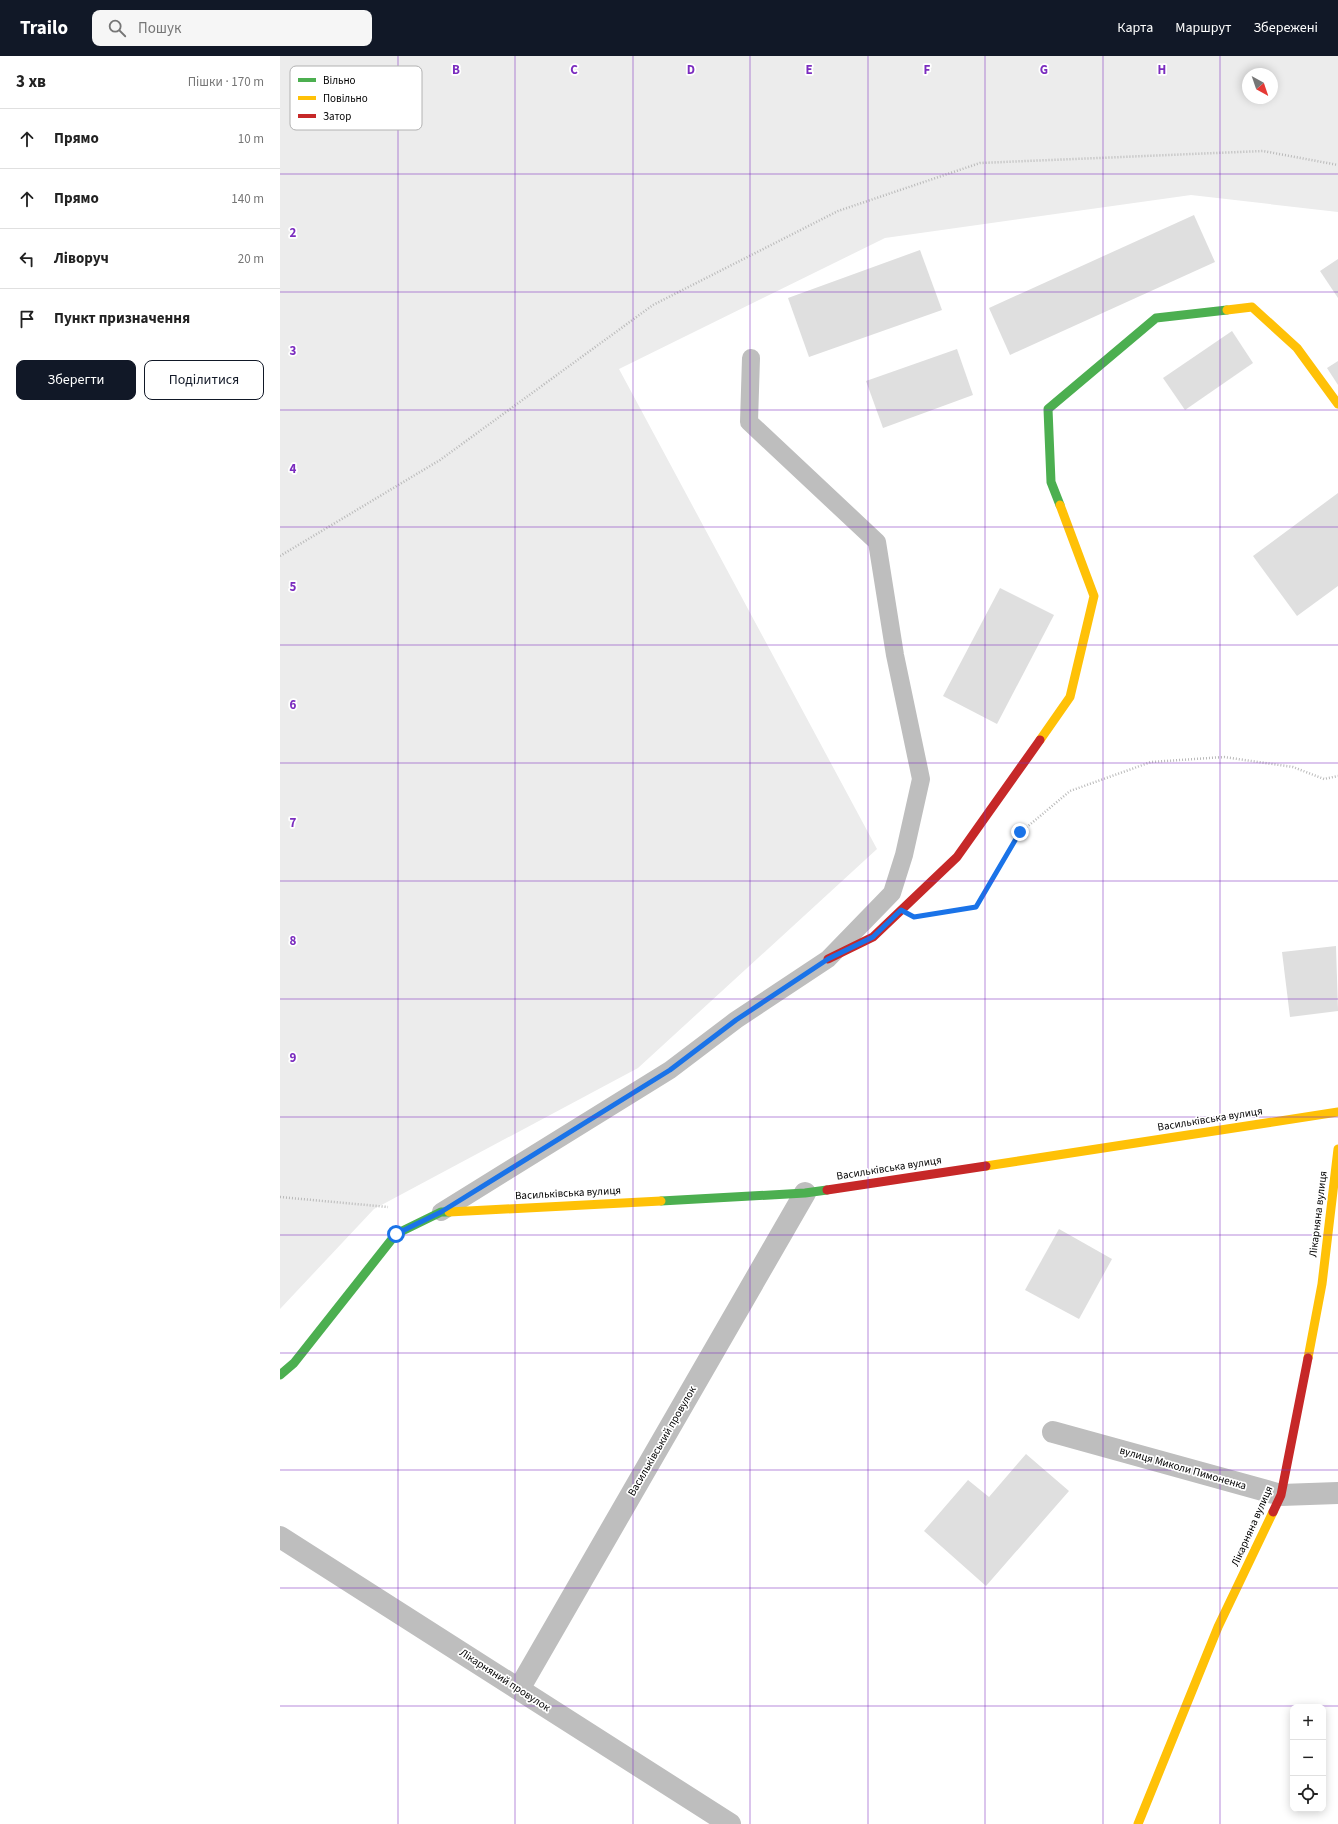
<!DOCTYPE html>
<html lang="uk">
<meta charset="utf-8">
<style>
:root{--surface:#fff;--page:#f6f6f6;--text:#222;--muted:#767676;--line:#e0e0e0;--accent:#111827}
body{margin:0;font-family:"Source Sans 3",sans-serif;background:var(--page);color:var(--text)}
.controls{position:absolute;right:12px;bottom:12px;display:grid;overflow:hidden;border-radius:8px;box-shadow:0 2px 10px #0003}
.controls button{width:36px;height:36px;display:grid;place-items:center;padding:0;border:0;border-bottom:1px solid var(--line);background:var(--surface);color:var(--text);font:20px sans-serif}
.compass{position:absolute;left:962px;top:12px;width:36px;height:36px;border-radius:50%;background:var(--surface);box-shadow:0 2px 10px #0003;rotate:140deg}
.stop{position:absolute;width:12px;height:12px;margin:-9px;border:3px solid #1a73e8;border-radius:50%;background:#fff}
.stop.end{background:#1a73e8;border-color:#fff;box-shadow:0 1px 4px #0008}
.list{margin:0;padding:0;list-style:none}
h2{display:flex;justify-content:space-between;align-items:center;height:52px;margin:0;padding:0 16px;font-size:17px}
h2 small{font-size:13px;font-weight:400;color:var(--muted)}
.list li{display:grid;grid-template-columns:26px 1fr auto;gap:12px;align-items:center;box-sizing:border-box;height:60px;padding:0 16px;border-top:1px solid var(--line)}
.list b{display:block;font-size:15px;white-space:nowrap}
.list em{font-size:13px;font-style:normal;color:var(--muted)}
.actions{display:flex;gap:8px;padding:12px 16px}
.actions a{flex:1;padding:9px 0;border:1px solid var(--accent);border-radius:8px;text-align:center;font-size:14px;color:var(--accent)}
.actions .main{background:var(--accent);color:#fff}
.icon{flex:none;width:22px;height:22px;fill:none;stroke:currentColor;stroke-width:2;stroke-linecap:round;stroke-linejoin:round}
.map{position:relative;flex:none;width:1058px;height:1768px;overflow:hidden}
header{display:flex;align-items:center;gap:24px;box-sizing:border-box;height:56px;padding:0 20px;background:var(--accent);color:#fff}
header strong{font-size:19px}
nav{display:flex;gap:22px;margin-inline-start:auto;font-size:14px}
.search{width:280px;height:36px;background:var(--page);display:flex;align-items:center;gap:10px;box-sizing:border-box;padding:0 14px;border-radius:8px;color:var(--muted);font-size:15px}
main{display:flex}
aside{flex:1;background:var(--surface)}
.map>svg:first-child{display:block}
</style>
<header>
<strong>Trailo</strong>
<div class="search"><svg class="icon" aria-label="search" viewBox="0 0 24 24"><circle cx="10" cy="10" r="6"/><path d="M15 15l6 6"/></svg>Пошук</div>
<nav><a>Карта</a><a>Маршрут</a><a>Збережені</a></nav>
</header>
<main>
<aside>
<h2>3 хв<small>Пішки · 170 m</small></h2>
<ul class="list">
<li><svg class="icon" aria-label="ahead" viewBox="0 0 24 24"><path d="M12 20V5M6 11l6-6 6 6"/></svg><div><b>Прямо</b></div><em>10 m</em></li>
<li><svg class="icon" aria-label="ahead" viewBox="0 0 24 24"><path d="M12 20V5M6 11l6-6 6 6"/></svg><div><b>Прямо</b></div><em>140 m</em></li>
<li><svg class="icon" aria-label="left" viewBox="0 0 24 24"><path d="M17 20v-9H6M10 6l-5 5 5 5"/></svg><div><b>Ліворуч</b></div><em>20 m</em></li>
<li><svg class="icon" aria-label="arrive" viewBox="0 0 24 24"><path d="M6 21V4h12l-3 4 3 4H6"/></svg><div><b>Пункт призначення</b></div></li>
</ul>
<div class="actions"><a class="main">Зберегти</a><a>Поділитися</a></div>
</aside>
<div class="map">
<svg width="1058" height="1768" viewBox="0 0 1058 1768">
<rect width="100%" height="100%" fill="#fff"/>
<!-- green -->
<path fill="#ececec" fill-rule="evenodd" d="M0,0h1058v156l-147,-17 -306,43 -266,131 258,480 -239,219 -264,141 -94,100zM968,18h24v24h-24z"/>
<!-- building -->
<g fill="#dfdfdf">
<path d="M914,159l21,47 -205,93 -21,-47z"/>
<path d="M640,194l22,60 -133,47 -21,-59z"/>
<path d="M1058,203v39l-18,-27z"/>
<path d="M952,275l21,32 -68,47 -22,-32z"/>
<path d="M677,293l16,46 -90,33 -17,-47z"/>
<path d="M1058,305v24l-11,-17z"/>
<path d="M1058,437v93l-41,30 -44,-60z"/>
<path d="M720,532l54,27 -57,109 -54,-28z"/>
<path d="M1056,890l2,65 -48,6 -8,-65z"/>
<path d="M779,1173l53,30 -33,60 -54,-29z"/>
<path d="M746,1398l43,37 -83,95 -62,-55 44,-51 21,17z"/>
</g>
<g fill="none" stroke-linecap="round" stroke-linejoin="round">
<!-- path -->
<g stroke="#b9b9b9" stroke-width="2.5" stroke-dasharray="1 2" stroke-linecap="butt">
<path d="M0,500l160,-96 213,-155 185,-94 142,-48 283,-12 75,14"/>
<path d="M659,857l37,-6 45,-75 49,-41 81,-29 73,-5 69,10 31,12 14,-3"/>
<path d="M0,1141l108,10"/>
</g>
<!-- lane -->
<path stroke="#bebebe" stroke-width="18" d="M161,1156l229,-142 66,-50 92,-61 64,-66 12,-38 17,-76 -26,-124 -18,-113 -128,-120 2,-64"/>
<!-- street -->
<g stroke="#bebebe" stroke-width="22">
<path d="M773,1376l228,63 57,-2"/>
<path d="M0,1481l450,287"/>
<path d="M239,1633l286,-496"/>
</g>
<!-- fast -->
<g stroke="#4caf50" stroke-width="9">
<path d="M780,449l-9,-23 -3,-73 108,-91 71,-8"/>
<path d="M381,1145l144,-8 22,-3"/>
<path d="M0,1319l14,-12 102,-129 45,-22h8"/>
</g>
<!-- slow -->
<g stroke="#ffc107" stroke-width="9">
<path d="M947,254l25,-3 45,41 41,56"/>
<path d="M760,684l30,-43 24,-101 -34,-91"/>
<path d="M706,1110l352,-54"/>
<path d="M169,1156l212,-11"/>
<path d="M1028,1302l14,-74 16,-135"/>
<path d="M858,1768l80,-197 55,-115"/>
</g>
<!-- jam -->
<g stroke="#c62828" stroke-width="9">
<path d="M548,903l45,-22 84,-80 83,-117"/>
<path d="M547,1134l159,-24"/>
<path d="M993,1456l8,-17 27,-137"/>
</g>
</g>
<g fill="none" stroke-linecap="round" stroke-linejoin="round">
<!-- route -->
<path stroke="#1a73e8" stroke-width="5" d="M116,1178l45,-22 229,-142 66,-50 92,-61 45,-22 28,-27 13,7 62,-10 44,-75"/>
</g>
<!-- grid -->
<path fill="none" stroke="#7b2cbf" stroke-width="1" stroke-opacity="0.55" d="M118,0v1768M235,0v1768M353,0v1768M470,0v1768M588,0v1768M705,0v1768M823,0v1768M940,0v1768M0,118h1058M0,236h1058M0,354h1058M0,471h1058M0,589h1058M0,707h1058M0,825h1058M0,943h1058M0,1061h1058M0,1179h1058M0,1297h1058M0,1414h1058M0,1532h1058M0,1650h1058"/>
<g text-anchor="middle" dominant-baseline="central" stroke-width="3.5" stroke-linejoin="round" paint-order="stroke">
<!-- street labels -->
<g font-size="11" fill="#000" stroke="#fff">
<text transform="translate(930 1063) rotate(-9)">Васильківська вулиця</text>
<text transform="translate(609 1112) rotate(-9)">Васильківська вулиця</text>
<text transform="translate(288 1137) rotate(-3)">Васильківська вулиця</text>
<text transform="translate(1038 1158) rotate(-83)">Лікарняна вулиця</text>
<text transform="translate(382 1385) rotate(-60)">Васильківський провулок</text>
<text transform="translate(903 1412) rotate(16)">вулиця Миколи Пимоненка</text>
<text transform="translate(972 1470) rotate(-66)">Лікарняна вулиця</text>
<text transform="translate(225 1624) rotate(33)">Лікарняний провулок</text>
</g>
</g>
<!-- legend -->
<rect x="10" y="10" width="132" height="64" rx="6" fill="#fff" stroke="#b2b2b2" stroke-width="1"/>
<rect x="18" y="22" width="18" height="4" fill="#4caf50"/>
<rect x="18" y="40" width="18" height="4" fill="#ffc107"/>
<rect x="18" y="58" width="18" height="4" fill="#c62828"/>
<g font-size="11" fill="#000">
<text x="43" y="28">Вільно</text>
<text x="43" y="46">Повільно</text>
<text x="43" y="64">Затор</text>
</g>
<g font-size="13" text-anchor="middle" font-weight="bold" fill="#7b2cbf" stroke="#fff" stroke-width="3.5" stroke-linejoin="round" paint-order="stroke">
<text x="176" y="18">B</text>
<text x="294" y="18">C</text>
<text x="411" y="18">D</text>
<text x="529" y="18">E</text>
<text x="647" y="18">F</text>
<text x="764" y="18">G</text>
<text x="882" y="18">H</text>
<text x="13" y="181">2</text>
<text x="13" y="299">3</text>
<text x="13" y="417">4</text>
<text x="13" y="535">5</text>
<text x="13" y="653">6</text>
<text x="13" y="771">7</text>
<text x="13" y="889">8</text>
<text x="13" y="1006">9</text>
</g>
</svg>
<div class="controls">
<button>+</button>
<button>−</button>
<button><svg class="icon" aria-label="locate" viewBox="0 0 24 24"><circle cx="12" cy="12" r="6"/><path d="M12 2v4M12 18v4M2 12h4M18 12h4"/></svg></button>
</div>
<svg class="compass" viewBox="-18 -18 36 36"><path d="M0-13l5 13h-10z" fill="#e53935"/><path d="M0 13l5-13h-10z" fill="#767676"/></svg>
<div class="stop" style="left:116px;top:1178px"></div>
<div class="stop end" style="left:740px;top:776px"></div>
</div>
</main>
